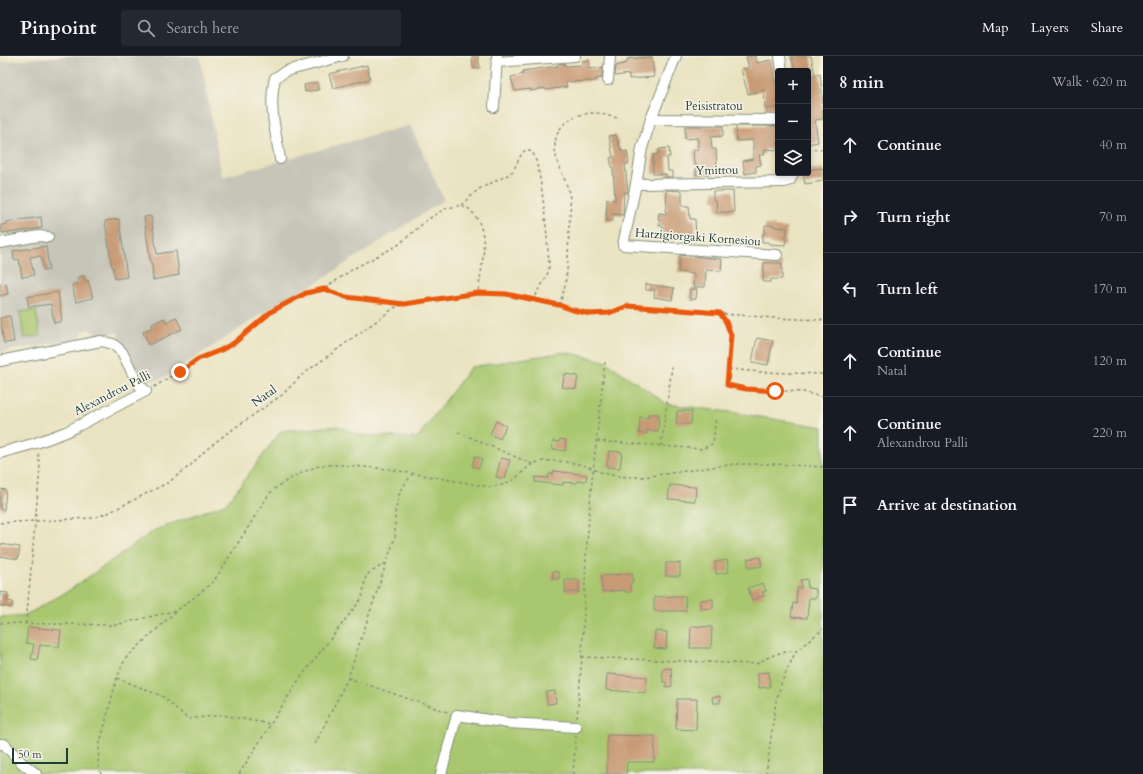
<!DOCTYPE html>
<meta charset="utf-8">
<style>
:root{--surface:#171b24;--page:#242831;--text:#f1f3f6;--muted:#9ea1a6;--line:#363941}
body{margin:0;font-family:Cardo,serif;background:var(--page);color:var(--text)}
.controls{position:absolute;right:12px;top:12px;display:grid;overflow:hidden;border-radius:4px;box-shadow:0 2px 6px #0003}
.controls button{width:36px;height:36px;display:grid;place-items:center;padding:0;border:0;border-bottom:1px solid var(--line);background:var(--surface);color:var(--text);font:20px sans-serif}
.scale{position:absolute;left:12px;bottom:10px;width:56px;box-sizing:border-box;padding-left:4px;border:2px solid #1f3d34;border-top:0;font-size:11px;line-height:14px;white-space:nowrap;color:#1f3d34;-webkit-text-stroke:3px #f7f3e8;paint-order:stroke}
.stop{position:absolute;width:12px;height:12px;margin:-9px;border:3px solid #ea580c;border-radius:50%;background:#fff}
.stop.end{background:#ea580c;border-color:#fff;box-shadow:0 1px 4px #0008}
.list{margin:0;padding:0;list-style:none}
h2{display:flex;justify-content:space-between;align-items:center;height:52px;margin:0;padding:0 16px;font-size:17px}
h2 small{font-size:13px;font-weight:400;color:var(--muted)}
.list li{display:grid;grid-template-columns:26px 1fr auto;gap:12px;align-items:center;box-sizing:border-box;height:72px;padding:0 16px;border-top:1px solid var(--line)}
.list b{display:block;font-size:15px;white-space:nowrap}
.list p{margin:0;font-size:13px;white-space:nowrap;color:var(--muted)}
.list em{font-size:13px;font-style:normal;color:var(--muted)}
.icon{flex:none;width:22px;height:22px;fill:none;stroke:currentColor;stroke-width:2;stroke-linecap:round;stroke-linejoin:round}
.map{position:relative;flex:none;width:823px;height:718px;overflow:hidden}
header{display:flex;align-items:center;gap:24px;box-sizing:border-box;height:56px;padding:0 20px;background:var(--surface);border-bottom:1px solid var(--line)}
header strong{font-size:19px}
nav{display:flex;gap:22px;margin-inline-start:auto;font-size:14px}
.search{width:280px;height:36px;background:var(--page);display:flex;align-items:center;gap:10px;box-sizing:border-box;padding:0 14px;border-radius:4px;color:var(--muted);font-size:15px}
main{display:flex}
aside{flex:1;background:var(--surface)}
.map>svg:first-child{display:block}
</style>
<header>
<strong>Pinpoint</strong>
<div class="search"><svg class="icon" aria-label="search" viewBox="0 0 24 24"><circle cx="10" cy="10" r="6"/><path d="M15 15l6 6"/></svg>Search here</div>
<nav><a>Map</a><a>Layers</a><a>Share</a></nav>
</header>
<main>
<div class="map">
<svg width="823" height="718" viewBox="0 0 823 718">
<rect width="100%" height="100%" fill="#f7f3e8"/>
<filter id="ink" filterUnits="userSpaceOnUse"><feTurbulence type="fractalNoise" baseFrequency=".025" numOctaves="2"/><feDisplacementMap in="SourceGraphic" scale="8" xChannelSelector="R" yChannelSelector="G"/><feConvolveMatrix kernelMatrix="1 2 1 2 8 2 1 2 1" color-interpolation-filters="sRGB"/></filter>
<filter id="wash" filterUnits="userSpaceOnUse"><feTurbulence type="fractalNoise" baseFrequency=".012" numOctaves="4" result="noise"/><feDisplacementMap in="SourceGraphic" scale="16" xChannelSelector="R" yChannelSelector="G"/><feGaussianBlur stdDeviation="0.9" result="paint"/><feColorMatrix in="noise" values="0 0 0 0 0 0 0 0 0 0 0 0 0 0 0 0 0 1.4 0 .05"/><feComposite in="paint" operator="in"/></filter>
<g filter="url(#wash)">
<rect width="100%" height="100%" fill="#eae3c1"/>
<!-- industrial -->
<path fill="#c6c5b8" d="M65,0h135l22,121 188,-52 34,75 -125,81 -45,25 -105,69 -9,4 -18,2 -5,-4 -15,-27 -4,-18 -20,4 -9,-7 -7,2 -2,8 -80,13v-290z"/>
<!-- green -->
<g fill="#a9c76e" stroke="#648251">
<path d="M36,254l4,26 -16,2 -4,-26z"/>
<path d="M565,296l40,9 62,43 62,8 94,15v347h-823v-157l26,-2 44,-25 85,-60 72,-27 54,-72 57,-5 21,9 58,3 54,-71z"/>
</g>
<g id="blocks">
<!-- building -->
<g fill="#c89a74">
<path d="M472,0h6l2,12h-7z"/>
<path d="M755,0l2,7 14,-3 5,25h2v22l-13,2 -1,-19 -16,4 -7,-25 8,-1 -3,-11z"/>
<path d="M791,0h20l4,19 5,-1 2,18 1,27 -8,1 3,22 -10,2v-73h-13z"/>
<path d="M652,1l2,20 -25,2v-5l-14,2 1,-10 11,-3v-4z"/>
<path d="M589,4v9l14,-2 -1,11 -6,1v2l-30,1 1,5 -22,3v-2l-14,3v-2l-16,2 -4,-14 12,-3v-3l35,-5v-2l6,-1 1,3 17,-1v-4z"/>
<path d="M367,9l3,14 -37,9 -4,-14z"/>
<path d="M317,26l1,8 -13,2 -1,-7z"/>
<path d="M685,70h38v10l-12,1 1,12h4l1,24 -21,2v-11h-2l-1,-14h5v-12l-13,1z"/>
<path d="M736,70h40v2h2v22l-13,-1 -1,6h-5l2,10 -5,1v6l-11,2 -2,-13 10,-2v-19l-16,1z"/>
<path d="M616,79l4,14h1l1,3 5,-1 2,13h-4l3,28 -4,1 -1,22 -10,-1v7h-7l1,-22 8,1 -2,-33h-1l-2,-9 3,-1 -4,-21z"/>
<path d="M669,92l1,9h-3l1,14h5v6h-7v-3h-13v-19l6,-1v-5z"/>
<path d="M823,112v13l-18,3 -2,-11h5v-3z"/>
<path d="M666,134l16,1v15h7l1,13h5l1,19 -34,-1 1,-11h-4l1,-7h-2l1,-6 7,1v-5h1z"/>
<path d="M713,135h20l1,21h-17l-1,-12h-3z"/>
<path d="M151,160l6,38 19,-3 3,24 -26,5 -1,-16h-1l-7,-47z"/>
<path d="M41,161l1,11 -34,5v-1l-6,1 -1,-8 6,-1 -1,-2z"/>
<path d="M119,163l8,58 -12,2 -2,-12h-1l-7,-46z"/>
<path d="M765,169h9v2l13,1 -2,17 -16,-1v-2h-7l1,-9h2z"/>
<path d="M46,190l3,24 -5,1 -3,-15 -11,1 4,18 -12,2 -3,-18 -5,1 -1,-9z"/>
<path d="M680,199l42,4 -1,12 -15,-1 -1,17h-12l1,-13 -16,-2z"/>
<path d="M764,207h18v16h-11v3h-8z"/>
<path d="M84,220l2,5 2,-1 5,18 -17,4 -4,-17 6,-2 -1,-5z"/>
<path d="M0,227l6,1 2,10 -8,2z"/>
<path d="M646,228l28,4 -2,12 -18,-3 1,-7h-9z"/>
<path d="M690,233h7l-1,10h-7z"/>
<path d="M58,236l4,29 -8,2 -3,-19 -22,3 -2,-10z"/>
<path d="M10,260l4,26 -10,1 -4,-25z"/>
<path d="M176,261l6,12 -33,16 -6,-13 10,-5 -1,-3 12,-6 2,4z"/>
<path d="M757,282l16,3 -5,24 -16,-3z"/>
<path d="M565,318l13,2 -2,13 -14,-2z"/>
<path d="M677,355h15l-1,13h-15z"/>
<path d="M648,358h11l-1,17 -11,-1v4l-8,-1 1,-16 8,1z"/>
<path d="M496,365l10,5 -6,13 -10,-5z"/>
<path d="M560,383l6,1 -1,11 -13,-2 1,-8 6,1z"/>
<path d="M609,395l13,1 -2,16 -13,-1z"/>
<path d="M475,400l7,3 -3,9 -7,-2z"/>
<path d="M501,402l9,2 -5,19 -9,-2z"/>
<path d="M554,415l33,4 -1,6h-8l-1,2 -14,-1v3l-28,-3v-5l13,1 1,-4h4z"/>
<path d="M670,429l26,2 -1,14 -27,-2z"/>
<path d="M0,433l6,1 -2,20 -4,-1z"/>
<path d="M0,488l20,3 -2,12 -18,-3z"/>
<path d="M760,501l2,9 -13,2 -2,-9z"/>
<path d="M727,504l2,12 -13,2 -1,-12z"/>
<rect x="666" y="507" width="14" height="13"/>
<path d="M553,515l6,1v7h-7z"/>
<path d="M632,517l1,9 -3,1 1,9h-6v-2l-23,2 -1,-16z"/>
<path d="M807,523l1,9 8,1v9h-7l-2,20 -16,-1 2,-14 3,1 1,-16h4v-8z"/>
<rect x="565" y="524" width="14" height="12"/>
<path d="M763,527l3,8 -3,1 1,4 -12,4 -4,-12z"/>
<path d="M0,536l8,1 -1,8 6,1 -1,6 -12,-2z"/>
<path d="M676,540h9l1,15h-32v-14z"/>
<path d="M713,543v9l-13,1v-9z"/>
<path d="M691,570l21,1 -1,21h-21z"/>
<path d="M28,571l33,3 -2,17 -19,-2 -3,15 -6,-1 3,-15 -8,-1z"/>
<path d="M655,575l12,1 -1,17 -12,-1z"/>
<path d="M671,612l1,18 -6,1v-5h-3l-1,-13z"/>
<path d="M769,616l1,15 -11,1 -1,-15z"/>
<path d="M607,618l40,3 -1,16 -40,-3z"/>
<path d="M555,635l1,12 -9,1 -1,-12z"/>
<path d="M720,640v7h-7l-1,-6z"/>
<path d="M677,643h20l-1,31 -20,-1z"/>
<path d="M607,679l48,1 -1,26h-27l-1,12h-19z"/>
</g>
</g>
</g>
<g filter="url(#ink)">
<use href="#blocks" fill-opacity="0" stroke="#84907a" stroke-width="1"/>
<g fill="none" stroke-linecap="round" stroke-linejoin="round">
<defs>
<g id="minor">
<path d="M676,0l-25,63 -9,29 -6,36 -13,61 154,10"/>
<path d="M780,0l2,15"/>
<path d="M497,6l78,-6"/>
<path d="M608,24l2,-24"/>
<path d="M494,51l3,-51"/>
<path d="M651,63l127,1"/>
<path d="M280,103c-4,-26 -12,-54 -5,-81l11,-7 57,-15"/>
<path d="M636,128l149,-2 5,-2 3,-7"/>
<path d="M0,187l39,-7 9,1"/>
<path d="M0,305l101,-20 12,3 9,8 16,32 8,7 -80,41 -30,11 -36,10"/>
<path d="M0,688h4l18,19 14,11"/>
<path d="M441,718l16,-59 51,8 68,4"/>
</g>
</defs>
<!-- minor casing -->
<use href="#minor" stroke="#84907a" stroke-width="12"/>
<!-- path -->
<g stroke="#84907a" stroke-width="1.5" stroke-dasharray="3 3" stroke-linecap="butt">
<path d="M808,94l15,-1"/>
<path d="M461,149l18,-16 27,-13 7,-5 9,-18 4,-3 6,2c10,13 16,94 17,114 -1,5 -1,9 -4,13 -4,9 -10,11 -9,22"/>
<path d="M325,232l28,-19 45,-24 29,-25 17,-11 17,-4c3,2 8,3 10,6 21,20 10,57 7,82"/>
<path d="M559,249c10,-24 9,-52 10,-78 1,-9 2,-19 1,-27 -1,-15 -10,-29 -14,-44 -6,-28 15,-44 41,-43 7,1 14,4 21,5"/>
<path d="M720,258l6,8 5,13 -4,50 19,4 57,3 20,5"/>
<path d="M729,313l31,3 63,2"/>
<path d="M154,331l44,-28 23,-9 13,-7 38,-32 34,-18 18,-4 22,8 58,7"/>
<path d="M458,376l74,32"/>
<path d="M597,385l105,8 8,-4 3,-2 3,-26"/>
<path d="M661,390l11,-79"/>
<path d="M0,467l92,-5 16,-5 61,-31 22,-17 17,-17 18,-14 56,-39 20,-20 92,-67 10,-4 74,-11 28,1 53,11 14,5 16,4 20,-1 19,-7 146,12 49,2"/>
<path d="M0,567l115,2 59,-14"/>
<path d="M26,568l14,-156 -2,-17"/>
<path d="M582,601l174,7c15,-9 23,-12 40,-13"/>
<path d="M117,622l45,18 26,23 34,-4 48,9"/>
<path d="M348,622l102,35"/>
<path d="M577,662l5,-61 4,-100 5,-67 14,-129"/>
<path d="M315,688l33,-66 47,-141v-24l5,-22 12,-17"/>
<path d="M101,718l-3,-9 1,-18 18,-69 8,-19 51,-48 25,-19 13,-11 55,-87 9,-8 15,-9 22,-10 9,-2h15l49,4 102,18c9,-1 18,-3 26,-9 9,-8 15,-16 28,-17 11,-1 35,2 45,6 5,2 10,5 15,6 13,4 26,4 39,4l91,-13h42l47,3"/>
<path d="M239,718l59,-93 64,-83 4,-23 20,-12"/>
<path d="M573,718l3,-38"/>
<path d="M766,718l10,-73 6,-20 14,-30 27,-22"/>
</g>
<!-- minor -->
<use href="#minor" stroke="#fff" stroke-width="10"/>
</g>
</g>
<g fill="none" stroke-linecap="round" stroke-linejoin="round" filter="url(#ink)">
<!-- route -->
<path stroke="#ea580c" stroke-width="5" d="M180,316l18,-13 23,-9 13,-7 38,-32 34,-18 18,-4 22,8 58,7 74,-11 28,1 53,11 14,5 17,4 19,-1 19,-7 92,7 6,9 5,13 -4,50 19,4 29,2"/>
</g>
<g text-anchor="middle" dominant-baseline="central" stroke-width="3" stroke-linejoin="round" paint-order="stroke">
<!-- street labels -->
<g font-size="12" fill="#1f3d34" stroke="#f7f3e8">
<text x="714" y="50">Peisistratou</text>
<text transform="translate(717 114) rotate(-1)">Ymittou</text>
<text transform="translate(698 181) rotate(4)">Hatzigiorgaki Kornesiou</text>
<text transform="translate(112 337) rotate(-27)">Alexandrou Palli</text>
<text transform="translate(264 340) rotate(-36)">Natal</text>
</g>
</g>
</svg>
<div class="controls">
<button>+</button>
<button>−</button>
<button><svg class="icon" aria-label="layers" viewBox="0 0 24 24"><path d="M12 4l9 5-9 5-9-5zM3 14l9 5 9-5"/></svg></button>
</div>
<div class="scale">50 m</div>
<div class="stop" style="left:775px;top:335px"></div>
<div class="stop end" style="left:180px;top:316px"></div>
</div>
<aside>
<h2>8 min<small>Walk · 620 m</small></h2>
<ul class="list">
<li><svg class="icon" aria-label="ahead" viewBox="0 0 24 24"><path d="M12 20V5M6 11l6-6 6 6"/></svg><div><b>Continue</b></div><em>40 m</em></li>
<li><svg class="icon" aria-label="right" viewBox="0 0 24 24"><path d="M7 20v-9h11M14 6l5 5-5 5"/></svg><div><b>Turn right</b></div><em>70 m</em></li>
<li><svg class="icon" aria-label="left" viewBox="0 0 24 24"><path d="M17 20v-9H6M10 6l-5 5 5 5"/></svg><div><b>Turn left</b></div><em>170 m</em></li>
<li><svg class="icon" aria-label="ahead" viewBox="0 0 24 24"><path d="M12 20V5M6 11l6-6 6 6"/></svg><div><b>Continue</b><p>Natal</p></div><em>120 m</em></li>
<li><svg class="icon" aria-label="ahead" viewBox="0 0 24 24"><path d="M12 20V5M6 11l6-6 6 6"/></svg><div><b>Continue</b><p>Alexandrou Palli</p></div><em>220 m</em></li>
<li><svg class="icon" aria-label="arrive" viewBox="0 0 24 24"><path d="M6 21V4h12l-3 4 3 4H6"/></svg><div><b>Arrive at destination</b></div></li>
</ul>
</aside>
</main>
